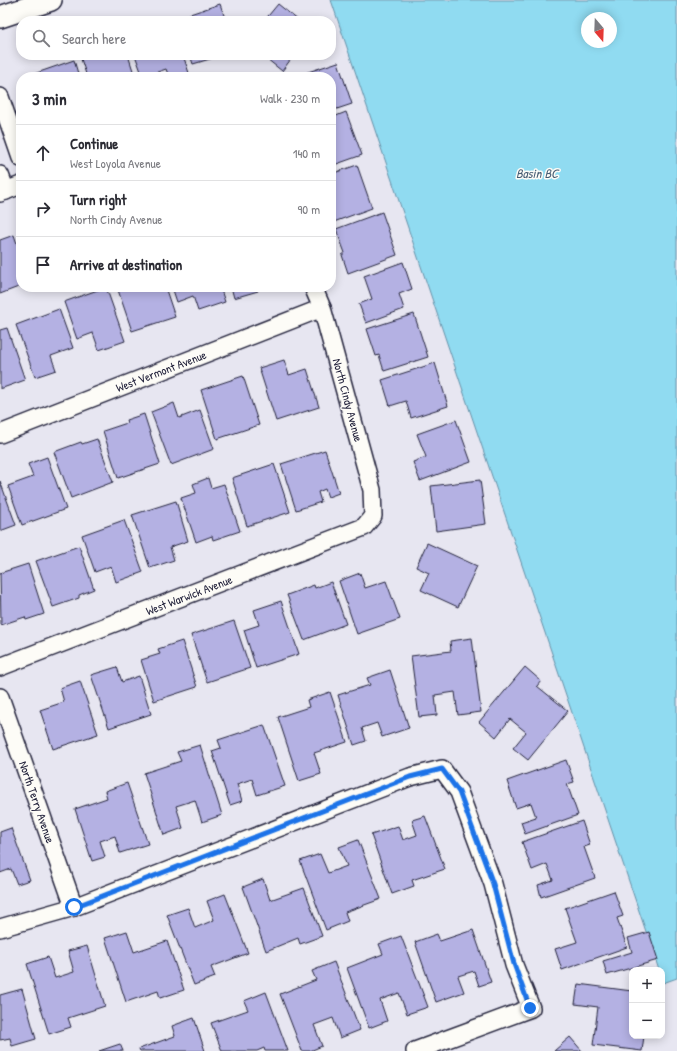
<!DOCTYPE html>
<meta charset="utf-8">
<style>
:root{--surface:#fff;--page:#f2f2f3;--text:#2b2b33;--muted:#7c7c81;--line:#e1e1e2}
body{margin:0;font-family:"Patrick Hand",sans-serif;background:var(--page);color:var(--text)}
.controls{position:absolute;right:12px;bottom:12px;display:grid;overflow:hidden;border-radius:8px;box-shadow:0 2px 10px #0003}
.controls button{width:36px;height:36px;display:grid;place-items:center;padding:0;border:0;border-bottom:1px solid var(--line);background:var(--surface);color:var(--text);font:20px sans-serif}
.compass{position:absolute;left:581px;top:12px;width:36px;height:36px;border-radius:50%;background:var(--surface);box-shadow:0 2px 10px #0003;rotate:161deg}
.stop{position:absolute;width:12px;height:12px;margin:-9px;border:3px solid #1a73e8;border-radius:50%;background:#fff}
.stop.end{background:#1a73e8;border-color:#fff;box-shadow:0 1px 4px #0008}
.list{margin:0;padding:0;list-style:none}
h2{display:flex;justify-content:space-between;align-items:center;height:52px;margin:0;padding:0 16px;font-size:17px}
h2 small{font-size:13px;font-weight:400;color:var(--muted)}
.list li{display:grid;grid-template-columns:26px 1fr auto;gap:12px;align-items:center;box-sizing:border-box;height:56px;padding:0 16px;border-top:1px solid var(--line)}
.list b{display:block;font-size:15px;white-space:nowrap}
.list p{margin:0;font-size:13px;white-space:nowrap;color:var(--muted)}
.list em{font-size:13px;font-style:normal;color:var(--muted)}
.icon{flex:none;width:22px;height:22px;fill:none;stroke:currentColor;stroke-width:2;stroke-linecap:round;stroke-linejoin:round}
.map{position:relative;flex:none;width:677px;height:1051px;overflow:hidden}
.search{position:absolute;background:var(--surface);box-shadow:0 2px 10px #0003;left:16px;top:16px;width:320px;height:44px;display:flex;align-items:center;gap:10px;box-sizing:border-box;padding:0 14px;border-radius:16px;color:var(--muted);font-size:15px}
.panel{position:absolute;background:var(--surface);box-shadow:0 2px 10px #0003;left:16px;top:72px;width:320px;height:220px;border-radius:16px}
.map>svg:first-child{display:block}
</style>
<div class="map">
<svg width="677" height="1051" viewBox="0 0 677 1051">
<rect width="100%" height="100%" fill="#e7e6f1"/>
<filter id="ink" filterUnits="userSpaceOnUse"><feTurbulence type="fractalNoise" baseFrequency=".025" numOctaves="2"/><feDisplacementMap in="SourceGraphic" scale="8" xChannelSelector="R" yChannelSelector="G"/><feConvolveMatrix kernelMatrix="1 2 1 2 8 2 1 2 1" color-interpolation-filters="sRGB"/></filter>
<g filter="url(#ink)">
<!-- water -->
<path fill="#90dbf1" stroke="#6491a8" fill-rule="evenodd" d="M331,0h346v978l-14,5 -1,-13h-3zM587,18h24v24h-24z"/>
<!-- building -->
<g fill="#b4b1e3" stroke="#22223b">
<path d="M220,4l6,17h-47l-1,-3z"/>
<path d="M278,4l21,17h-35z"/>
<path d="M93,55h35l7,22h-48l-6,-18z"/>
<path d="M135,55h48l7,21 -21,1 -3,-8 -23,8z"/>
<path d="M190,55h30v1l-27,8z"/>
<path d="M262,55h32l-12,16z"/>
<path d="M74,60l5,17h-48v-2z"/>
<path d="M338,62l14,42 -21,7v-34h-32v-2z"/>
<path d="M346,112l16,43 -31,11v-48z"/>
<path d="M357,165l15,43 -41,15v-49z"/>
<path d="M382,212l15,43 -49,18 -6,-18 3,-2 -9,-24z"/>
<path d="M14,235l7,20v31l-21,8v-54z"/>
<path d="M403,262l9,27 -13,5 5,15 -38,14 -7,-19 13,-5 -8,-23z"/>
<path d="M106,287l19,54 -26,9 -6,-17 -16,6 -13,-37z"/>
<path d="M117,287h48l10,30 -43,14z"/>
<path d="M172,287h48l5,15 -27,9 -5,-15 -16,6z"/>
<path d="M231,287h25l2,4 -24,7z"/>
<path d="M59,309l14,39 -22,8 5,14 -21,7 -19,-52z"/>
<path d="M414,314l14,43 -44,14 -5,-16 -3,1 -9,-27z"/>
<path d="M7,328l18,52 -25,9v-59z"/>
<path d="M284,360l5,15 18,-6 12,38 -43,14 -17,-53z"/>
<path d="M435,363l13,43 -37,12 -5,-17 -16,5 -8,-26z"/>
<path d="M243,376l16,49 -42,14 -16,-49z"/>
<path d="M174,403l5,15 21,-8 14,39 -43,16 -20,-53z"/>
<path d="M144,414l16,50 -42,14 -15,-47 24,-8 -1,-3z"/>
<path d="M456,420l15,42 -51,19 -7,-19 13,-5 -9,-23z"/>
<path d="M97,439l16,43 -42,16 -17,-46 27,-10 1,2z"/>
<path d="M325,450l14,43 -11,4 -3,-8 -7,3 3,10 -25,8 -15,-46z"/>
<path d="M47,457l19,52 -44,16 -14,-39 25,-9 -5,-13z"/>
<path d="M274,464l16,48 -43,14 -15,-48z"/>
<path d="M208,478l3,10 13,-4 16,47 -27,9 -1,-4 -16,6 -15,-44 15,-5 -3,-9z"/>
<path d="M480,480l6,44 -50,7 -5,-45z"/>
<path d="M0,481l16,44 -16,6z"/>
<path d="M176,501l12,40 -18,6 4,13 -24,8 -18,-53z"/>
<path d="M124,520l19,52 -27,10 -5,-16 -16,6 -13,-37z"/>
<path d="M427,543l50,23 -19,41 -37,-17 8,-17 -13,-6z"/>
<path d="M79,546l15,43 -15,6v3l-26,9 -17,-46z"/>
<path d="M28,564l16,50 -18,6 -1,-3 -24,8 -1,-52z"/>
<path d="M360,573l5,15 21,-7 14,38 -43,15 -18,-53z"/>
<path d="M331,582l15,42 -42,16 -17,-45 27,-10 1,3z"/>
<path d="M281,601l18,53 -43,14 -12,-38 15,-5 -5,-15z"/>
<path d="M234,621l16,47 -43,14 -16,-47z"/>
<path d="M472,638l9,74 -23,3 -3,-23 -20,3 2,20 -18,2 -8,-61 40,-5 -1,-10z"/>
<path d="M182,641l15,46 -43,14 -13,-41 19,-6 -2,-5z"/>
<path d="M117,667l5,15 17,-6 12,38 -42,14 -18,-53z"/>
<path d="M525,667l16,14 -4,5 31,25 -40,49 -15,-12 13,-16 -16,-13 -14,18 -17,-15z"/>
<path d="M390,670l19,58 -27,9 -5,-14 -15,5 4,13 -12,4 -16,-50 32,-10 -3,-7z"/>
<path d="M80,681l18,53 -45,15 -13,-39 24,-8 -4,-14z"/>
<path d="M330,692l17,50 -33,11 7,21 -22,7 -21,-64 31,-10 -2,-7z"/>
<path d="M264,725l21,61 -28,9 -5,-16 -15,5 5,17 -12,4 -18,-54 9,-3 -3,-8z"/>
<path d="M200,745l22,70 -20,7 -7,-22 -19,6 7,22 -19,7 -20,-62 37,-12 -4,-9z"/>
<path d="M566,760l8,22 -7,2 11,31 -53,19 -4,-12 15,-5 -5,-14 -15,5 -9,-27z"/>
<path d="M127,783l21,61 -28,9 -5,-17 -15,5 5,16 -13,4 -17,-52 32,-11 -2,-7z"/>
<path d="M425,816l20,53 -33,11 2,6 -22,8 -21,-59 27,-9 5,14 14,-5 -5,-15z"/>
<path d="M582,821l8,24 -6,2 11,31 -54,19 -3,-12 15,-5 -6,-16 -15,6 -10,-28z"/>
<path d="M11,828l19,52 -13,4 -6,-15 -11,4v-41z"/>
<path d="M358,840l23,59 -36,13 3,9 -22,9 -26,-69 20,-7 8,19 19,-7 -8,-19z"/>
<path d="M263,879l7,21 34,-12 18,48 -22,8 -2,-6 -32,13 -23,-64z"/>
<path d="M614,891l9,25 -6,2 10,29 -65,23 -7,-21 22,-7 -12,-34z"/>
<path d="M225,894l23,59 -37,14 4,10 -21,8 -27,-70 21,-7 7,20 19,-8 -7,-19z"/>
<path d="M473,930l18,52 -12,4 -5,-15 -16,5 6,16 -28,10 -21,-60 22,-8 3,7z"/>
<path d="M127,931l7,21 33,-11 17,49 -24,8 -2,-7 -32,11 -21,-64z"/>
<path d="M649,932l9,28 -51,15 -4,-14 29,-9 -4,-14z"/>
<path d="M401,936l27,71 -21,7 -8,-21 -19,7 7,21 -18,7 -22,-60 36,-14 -4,-10z"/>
<path d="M87,946l18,60 -37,12 3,9 -22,7 -22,-70 21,-7 7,21 19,-6 -6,-21z"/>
<path d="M334,962l26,68 -20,8 -7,-20 -19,7 8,21 -12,5h-8l-22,-57 36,-14 -4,-9z"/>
<path d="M578,984l54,7v45h12l-2,15 -49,-6 5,-38 -23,-3z"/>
<path d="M22,989l14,50 -24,7 -2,-8 -10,2v-45z"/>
<path d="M266,992l22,59h-23l-1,-3 -7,3h-35l-11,-28 37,-13 -4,-9z"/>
<path d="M194,1018l11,33h-65l-1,-2 36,-13 -3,-10z"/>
<path d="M570,1037l12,14h-28z"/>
<path d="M120,1044l3,7h-24z"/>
</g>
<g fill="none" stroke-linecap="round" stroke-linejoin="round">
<defs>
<g id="minor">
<path d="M0,97l21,61"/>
<path d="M0,175l6,16"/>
<path d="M0,193l21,-8"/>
<path d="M0,434l322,-126"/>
<path d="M0,667l364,-140 9,-11 -1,-26 -50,-182 -9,-21"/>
<path d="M0,697l74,210"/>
<path d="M0,928l74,-21 336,-130 32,-8 17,23 34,92 21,81 17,43 -116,43"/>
</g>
<path id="tertiary" d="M0,17l51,-17"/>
</defs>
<!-- minor casing -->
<use href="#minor" stroke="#22223b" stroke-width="20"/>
<!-- tertiary casing -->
<use href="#tertiary" stroke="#22223b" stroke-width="24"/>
<!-- minor -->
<use href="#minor" stroke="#fdfcf7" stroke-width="17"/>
<!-- tertiary -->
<use href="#tertiary" stroke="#fdfcf7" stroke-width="21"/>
</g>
</g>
<g fill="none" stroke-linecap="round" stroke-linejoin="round" filter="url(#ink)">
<!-- route -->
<path stroke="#1a73e8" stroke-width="5" d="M74,907l336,-130 32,-8 17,23 34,92 21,80 16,44"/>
</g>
<g text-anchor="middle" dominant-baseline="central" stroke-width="3" stroke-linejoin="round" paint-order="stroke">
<!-- street labels -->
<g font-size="12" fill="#22223b" stroke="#fdfcf7">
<text transform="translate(161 371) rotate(-21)">West Vermont Avenue</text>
<text transform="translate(348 400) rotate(75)">North Cindy Avenue</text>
<text transform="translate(189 595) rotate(-21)">West Warwick Avenue</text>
<text transform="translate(37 802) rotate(71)">North Terry Avenue</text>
</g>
<!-- water labels -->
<g font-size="13" font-style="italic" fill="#435a72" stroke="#fdfcf7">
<text x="537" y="173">Basin BC</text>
</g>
</g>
</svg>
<div class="controls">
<button>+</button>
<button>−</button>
</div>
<svg class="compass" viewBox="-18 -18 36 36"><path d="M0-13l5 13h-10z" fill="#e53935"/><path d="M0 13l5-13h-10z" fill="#7c7c81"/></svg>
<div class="stop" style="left:74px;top:907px"></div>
<div class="stop end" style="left:530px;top:1008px"></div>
<div class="search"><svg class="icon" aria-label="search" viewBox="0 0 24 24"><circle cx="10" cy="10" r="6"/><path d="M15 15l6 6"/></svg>Search here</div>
<section class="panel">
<h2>3 min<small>Walk · 230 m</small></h2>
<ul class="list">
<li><svg class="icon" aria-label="ahead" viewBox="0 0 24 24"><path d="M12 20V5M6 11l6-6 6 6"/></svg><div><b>Continue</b><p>West Loyola Avenue</p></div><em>140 m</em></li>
<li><svg class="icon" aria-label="right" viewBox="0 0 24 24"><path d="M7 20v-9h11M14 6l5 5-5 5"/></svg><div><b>Turn right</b><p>North Cindy Avenue</p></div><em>90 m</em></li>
<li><svg class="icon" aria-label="arrive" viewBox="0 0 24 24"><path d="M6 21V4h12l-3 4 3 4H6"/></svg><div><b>Arrive at destination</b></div></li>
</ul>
</section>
</div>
